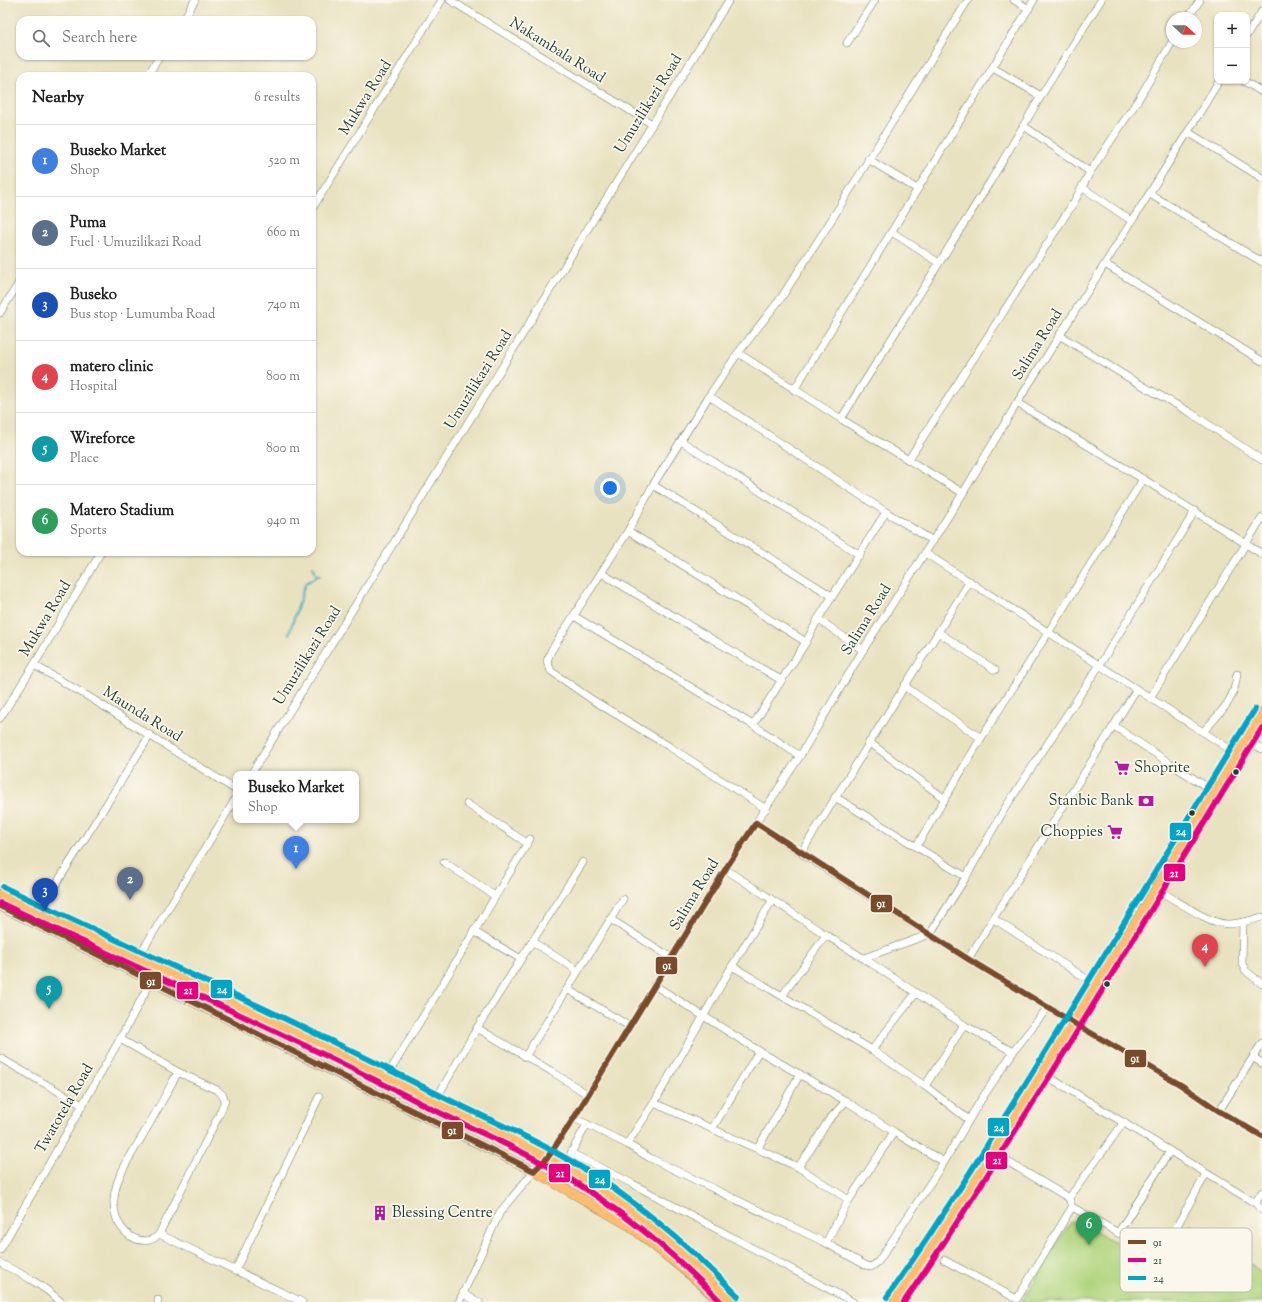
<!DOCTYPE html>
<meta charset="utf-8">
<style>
:root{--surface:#fff;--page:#f6f6f6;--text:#222;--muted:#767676;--line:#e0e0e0;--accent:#b5179e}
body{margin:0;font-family:"Sorts Mill Goudy",serif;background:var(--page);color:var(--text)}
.controls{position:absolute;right:12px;top:12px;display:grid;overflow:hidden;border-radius:8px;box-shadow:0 1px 3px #0004}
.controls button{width:36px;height:36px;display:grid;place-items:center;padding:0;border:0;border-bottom:1px solid var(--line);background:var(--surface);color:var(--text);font:20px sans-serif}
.compass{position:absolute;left:1166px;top:12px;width:36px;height:36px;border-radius:50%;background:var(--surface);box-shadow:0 1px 3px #0004;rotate:111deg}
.you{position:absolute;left:610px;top:488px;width:14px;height:14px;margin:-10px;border:3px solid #fff;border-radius:50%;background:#1a73e8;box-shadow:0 0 0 6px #1a73e833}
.badge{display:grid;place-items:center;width:26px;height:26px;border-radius:50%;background:var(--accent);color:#fff;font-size:13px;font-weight:700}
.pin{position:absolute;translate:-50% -33px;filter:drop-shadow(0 1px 2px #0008)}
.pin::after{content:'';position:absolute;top:21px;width:14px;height:12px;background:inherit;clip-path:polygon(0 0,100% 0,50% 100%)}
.popup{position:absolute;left:233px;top:771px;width:126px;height:52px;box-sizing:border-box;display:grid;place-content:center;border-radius:8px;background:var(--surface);filter:drop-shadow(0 1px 3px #0005);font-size:13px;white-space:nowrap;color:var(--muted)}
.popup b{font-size:15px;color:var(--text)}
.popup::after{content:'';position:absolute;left:50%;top:100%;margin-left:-8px;border:8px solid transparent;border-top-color:var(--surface)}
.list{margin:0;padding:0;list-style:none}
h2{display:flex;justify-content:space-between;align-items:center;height:52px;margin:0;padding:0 16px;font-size:17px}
h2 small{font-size:13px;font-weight:400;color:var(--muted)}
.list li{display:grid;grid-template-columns:26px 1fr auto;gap:12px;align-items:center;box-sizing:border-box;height:72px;padding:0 16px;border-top:1px solid var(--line)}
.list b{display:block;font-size:15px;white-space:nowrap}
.list p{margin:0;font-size:13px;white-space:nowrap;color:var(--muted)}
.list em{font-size:13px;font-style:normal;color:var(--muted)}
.icon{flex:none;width:22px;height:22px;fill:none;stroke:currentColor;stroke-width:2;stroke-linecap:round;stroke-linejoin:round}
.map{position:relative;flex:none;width:1262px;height:1302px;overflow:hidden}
.search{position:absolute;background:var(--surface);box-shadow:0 1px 3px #0004;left:16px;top:16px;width:300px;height:44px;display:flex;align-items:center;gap:10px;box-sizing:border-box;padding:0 14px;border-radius:12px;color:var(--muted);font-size:15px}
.panel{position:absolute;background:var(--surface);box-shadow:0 1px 3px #0004;left:16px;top:72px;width:300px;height:484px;border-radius:12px}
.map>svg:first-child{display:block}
</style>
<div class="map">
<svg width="1262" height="1302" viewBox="0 0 1262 1302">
<rect width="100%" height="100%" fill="#fbf7ec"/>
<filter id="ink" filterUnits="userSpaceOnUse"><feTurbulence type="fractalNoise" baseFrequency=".025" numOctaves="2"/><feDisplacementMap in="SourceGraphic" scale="8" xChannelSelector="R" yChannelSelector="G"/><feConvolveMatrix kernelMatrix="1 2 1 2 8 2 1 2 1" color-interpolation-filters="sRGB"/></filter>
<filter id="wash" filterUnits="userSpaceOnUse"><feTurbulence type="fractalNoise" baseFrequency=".012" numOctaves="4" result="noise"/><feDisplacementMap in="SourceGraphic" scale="16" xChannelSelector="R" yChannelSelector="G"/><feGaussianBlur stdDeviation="0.9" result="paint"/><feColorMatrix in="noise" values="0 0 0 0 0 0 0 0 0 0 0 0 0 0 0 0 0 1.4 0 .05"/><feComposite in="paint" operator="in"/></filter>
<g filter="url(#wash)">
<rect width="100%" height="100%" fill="#e9e2c1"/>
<!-- green -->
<path fill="#b1d57e" stroke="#688959" d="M1071,1221l93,43 26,-39 72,47v30h-240z"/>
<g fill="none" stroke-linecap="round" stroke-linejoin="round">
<!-- stream -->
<g stroke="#42abc1" stroke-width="2">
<path d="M313,566l4,10"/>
<path d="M289,634l16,-50 12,-8h3"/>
</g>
</g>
</g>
<g filter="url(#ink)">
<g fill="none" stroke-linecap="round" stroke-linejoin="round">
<defs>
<g id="minor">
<path d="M450,0l202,124"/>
<path d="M1014,0l15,9"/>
<path d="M1188,18l12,-18"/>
<path d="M183,20l12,-20"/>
<path d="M1247,35l15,-24"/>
<path d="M847,43l28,-43"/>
<path d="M993,68l48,28"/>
<path d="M147,76l13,-20"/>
<path d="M1244,81l18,11"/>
<path d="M1024,126l66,46"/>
<path d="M1188,132l74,46"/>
<path d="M868,159l49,30"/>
<path d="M1083,188l49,33"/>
<path d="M1150,194l112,68"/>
<path d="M312,209l130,-209"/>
<path d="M892,232l47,31"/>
<path d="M1105,264l157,97"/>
<path d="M0,313l20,-32"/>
<path d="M1059,335l70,43 62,35 71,47"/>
<path d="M738,353l103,66 122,74"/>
<path d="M794,390l240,-390"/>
<path d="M709,396l177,116 47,29"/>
<path d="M1017,403l126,76 119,75"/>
<path d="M841,419l149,-237 51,-86 60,-96"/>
<path d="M681,441l179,114"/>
<path d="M909,459l165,-257 16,-30 48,-72 34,-58"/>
<path d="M653,485l179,111"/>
<path d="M628,531l178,111"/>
<path d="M925,553l317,204"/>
<path d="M601,573l180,107"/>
<path d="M574,616l179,109 47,31"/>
<path d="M818,619l45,31"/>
<path d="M938,632l57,38"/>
<path d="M34,665l55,32 147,93"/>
<path d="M904,686l77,52"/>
<path d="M1150,698l112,-180"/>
<path d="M0,718l34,-53 67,-113"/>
<path d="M753,725l53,-83 12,-23 68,-107"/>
<path d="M1114,726l63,42 41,26"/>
<path d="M1203,732c18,-21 31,-29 34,-58"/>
<path d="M869,742l76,57"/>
<path d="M1250,742l12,7"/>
<path d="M251,774l478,-774"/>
<path d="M835,797l131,80"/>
<path d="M467,804l60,39"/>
<path d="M766,809l-96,-62 -79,-48 -40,-28 -4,-10 4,-10 77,-120 25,-46 56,-89 29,-43 43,-55 46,-71 141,-227"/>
<path d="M756,823l45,30 167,106 104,63 109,63 38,26 43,25"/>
<path d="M916,847l65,-109 67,-105 95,-154"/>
<path d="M801,853l169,-272"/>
<path d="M444,862l51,34"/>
<path d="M725,869l101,66 45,28 93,62 49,27"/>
<path d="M1157,890c19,9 51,34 71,34 11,0 23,-4 34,-7"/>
<path d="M38,913l112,-178"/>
<path d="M610,919l62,39"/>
<path d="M994,919l102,66"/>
<path d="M1243,922l-1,42 4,7 16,13"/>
<path d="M473,931l48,28"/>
<path d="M533,942l45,29"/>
<path d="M864,958l66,-24 36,-57 39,-69 94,-142 96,-155"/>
<path d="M137,959l99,-161"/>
<path d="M968,959l168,-269"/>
<path d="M732,966l140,84 53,36 44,34"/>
<path d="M654,985l105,66 87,50 48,31 50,30"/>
<path d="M567,989l62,37"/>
<path d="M782,996l44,-61"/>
<path d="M477,1028l74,43 36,23"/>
<path d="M120,1039l58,33 39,18 6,5 2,6 -6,14 -60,119c-6,7 -15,8 -23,5 -8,-3 -15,-11 -19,-19 -12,-32 12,-60 27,-87 12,-20 23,-41 34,-61"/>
<path d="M872,1050l44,-57"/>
<path d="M525,1057l98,-158"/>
<path d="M0,1058l82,47"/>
<path d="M1254,1058l8,5"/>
<path d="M387,1076l143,-237"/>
<path d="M1047,1076l208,127 7,7"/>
<path d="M925,1086l39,-61"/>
<path d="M435,1101l42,-73 106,-166"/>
<path d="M654,1103l144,64 51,33"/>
<path d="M1219,1111l43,-68"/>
<path d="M574,1118l53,26 23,14 176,85 39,22 6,2 7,-5 66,-100 35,-59 34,-51 35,-45"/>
<path d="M587,1124l-16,29 60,30 222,119"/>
<path d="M712,1129l47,-78"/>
<path d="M627,1144l27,-41 78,-137 40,-65"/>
<path d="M758,1148l42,-74"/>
<path d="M998,1156l71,42"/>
<path d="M798,1167l13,-18 17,-28 18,-20"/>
<path d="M1255,1203l7,-11"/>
<path d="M1072,1207l88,49 46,-82"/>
<path d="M1118,1233l52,-82"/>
<path d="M159,1234l143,68"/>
<path d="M826,1243l21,-40 47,-71"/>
<path d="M0,1250l120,-211 31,-58"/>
<path d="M944,1260l73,39 55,-92 -3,-9 55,-76"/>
<path d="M0,1263c22,11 43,22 61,39"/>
<path d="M235,1271l84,-174"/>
<path d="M463,1294l16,8"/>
<path d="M158,1300v2"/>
<path d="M459,1302l41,-90 34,-41 14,-14 26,-39 154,-253 72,-109 63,-106 100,-157 54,-90 156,-247 46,-75"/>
</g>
<g id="major">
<path d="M0,894l137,65 103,47 134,64 83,43 91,44 52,32 37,26 70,61 25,26"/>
<path d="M0,906l534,265 96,55 71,58 19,18"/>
<path d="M1109,976l41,-65 90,-150"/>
<path d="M951,1228l37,-56 114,-186"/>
<path d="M894,1302l36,-52 45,-70 170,-273 117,-194"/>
</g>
</defs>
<!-- minor casing -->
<use href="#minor" stroke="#667765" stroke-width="8"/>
<!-- major casing -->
<use href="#major" stroke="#667765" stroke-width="10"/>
<!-- minor -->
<use href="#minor" stroke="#fff" stroke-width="7"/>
<!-- major -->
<use href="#major" stroke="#fcbd6f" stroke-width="9"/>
<defs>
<g id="bus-1">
<path d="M756,823l212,136 104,63 109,63 38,26 43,25"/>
<path d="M0,906l534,265 14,-14 26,-39 154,-253 28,-42"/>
</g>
<g id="bus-2">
<path d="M0,903c143,68 288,131 428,204 39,20 79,36 116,57 66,36 125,84 177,138"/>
<path d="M904,1302c52,-75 100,-154 149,-231 70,-114 140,-228 209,-343"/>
</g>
<g id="bus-3">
<path d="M3,887c144,68 289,132 430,205 39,20 80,37 118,58 70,37 132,90 187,146"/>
<path d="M887,1297c55,-78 105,-159 155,-240 72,-116 143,-232 213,-348"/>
</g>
</defs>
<!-- bus-1 casing -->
<use href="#bus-1" stroke="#fbf7ec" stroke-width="9"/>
<!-- bus-2 casing -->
<use href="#bus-2" stroke="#fbf7ec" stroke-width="9"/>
<!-- bus-3 casing -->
<use href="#bus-3" stroke="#fbf7ec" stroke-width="9"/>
<!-- bus-1 -->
<use href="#bus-1" stroke="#7a4b2a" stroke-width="6"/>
<!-- bus-2 -->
<use href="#bus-2" stroke="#e5007d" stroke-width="6"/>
<!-- bus-3 -->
<use href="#bus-3" stroke="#02a4c6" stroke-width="6"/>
</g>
</g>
<!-- icons -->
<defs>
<symbol id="supermarket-bare" viewBox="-9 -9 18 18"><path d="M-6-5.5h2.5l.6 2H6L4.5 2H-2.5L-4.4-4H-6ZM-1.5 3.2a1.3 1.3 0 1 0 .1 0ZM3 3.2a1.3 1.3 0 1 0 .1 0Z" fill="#b5179e" stroke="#fbf7ec" stroke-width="2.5" paint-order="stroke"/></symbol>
<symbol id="bank-bare" viewBox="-9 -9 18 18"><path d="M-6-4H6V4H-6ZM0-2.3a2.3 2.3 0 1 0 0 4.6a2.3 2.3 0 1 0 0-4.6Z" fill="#b5179e" stroke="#fbf7ec" stroke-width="2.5" paint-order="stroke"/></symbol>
<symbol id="building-bare" viewBox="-9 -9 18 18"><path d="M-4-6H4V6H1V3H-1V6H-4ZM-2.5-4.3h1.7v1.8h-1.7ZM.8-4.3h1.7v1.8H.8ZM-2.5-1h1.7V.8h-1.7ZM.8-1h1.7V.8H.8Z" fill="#b5179e" stroke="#fbf7ec" stroke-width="2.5" paint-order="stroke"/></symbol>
</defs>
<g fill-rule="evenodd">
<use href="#supermarket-bare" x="1111" y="757" width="22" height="22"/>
<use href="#bank-bare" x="1135" y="790" width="22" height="22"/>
<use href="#supermarket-bare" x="1104" y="821" width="22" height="22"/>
<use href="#building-bare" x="369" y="1202" width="22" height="22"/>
</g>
<!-- markers -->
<g fill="#1f3d34" stroke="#fbf7ec" stroke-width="1.5">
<circle cx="1236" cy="772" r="3.5"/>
<circle cx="1192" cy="813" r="3.5"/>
<circle cx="1107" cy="984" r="3.5"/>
</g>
<g text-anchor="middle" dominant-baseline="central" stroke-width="3.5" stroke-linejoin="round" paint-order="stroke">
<!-- street labels -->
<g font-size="15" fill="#1f3d34" stroke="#fbf7ec">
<text transform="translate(557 51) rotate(32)">Nakambala Road</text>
<text transform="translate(366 98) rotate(-58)">Mukwa Road</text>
<text transform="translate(649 104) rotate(-58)">Umuzilikazi Road</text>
<text transform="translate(1038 345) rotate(-58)">Salima Road</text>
<text transform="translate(479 380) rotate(-58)">Umuzilikazi Road</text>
<text transform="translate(46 619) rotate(-59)">Mukwa Road</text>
<text transform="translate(867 620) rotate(-58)">Salima Road</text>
<text transform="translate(308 656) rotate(-58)">Umuzilikazi Road</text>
<text transform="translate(142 715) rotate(32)">Maunda Road</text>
<text transform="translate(695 895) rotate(-59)">Salima Road</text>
<text transform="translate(65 1109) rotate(-60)">Twatotela Road</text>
</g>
<!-- poi labels -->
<g font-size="15" fill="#1f3d34" stroke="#fbf7ec" text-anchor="start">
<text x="1134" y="768">Shoprite</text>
<text x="1134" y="801" text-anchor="end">Stanbic Bank</text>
<text x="1103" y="832" text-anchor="end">Choppies</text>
<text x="392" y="1213">Blessing Centre</text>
</g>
</g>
<!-- legend -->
<rect x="1120" y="1228" width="132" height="64" rx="6" fill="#fbf7ec" stroke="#b9bfb5" stroke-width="1"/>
<rect x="1128" y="1240" width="18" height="4" fill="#7a4b2a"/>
<rect x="1128" y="1258" width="18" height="4" fill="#e5007d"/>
<rect x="1128" y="1276" width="18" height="4" fill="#02a4c6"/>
<g font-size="11" fill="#1f3d34">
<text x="1153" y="1246">91</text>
<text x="1153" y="1264">21</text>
<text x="1153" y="1282">24</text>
</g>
<g stroke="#fbf7ec" stroke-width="1.5">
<rect x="1169" y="822" width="23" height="19" rx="4" fill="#02a4c6"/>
<rect x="1163" y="863" width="23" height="19" rx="4" fill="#e5007d"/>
<rect x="870" y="894" width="23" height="19" rx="4" fill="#7a4b2a"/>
<rect x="655" y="956" width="23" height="19" rx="4" fill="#7a4b2a"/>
<rect x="139" y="971" width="23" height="19" rx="4" fill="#7a4b2a"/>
<rect x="210" y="979" width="23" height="20" rx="4" fill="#02a4c6"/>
<rect x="176" y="981" width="23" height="19" rx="4" fill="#e5007d"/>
<rect x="1124" y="1049" width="23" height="19" rx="4" fill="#7a4b2a"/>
<rect x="987" y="1117" width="23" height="20" rx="4" fill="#02a4c6"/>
<rect x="441" y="1121" width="23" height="19" rx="4" fill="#7a4b2a"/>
<rect x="985" y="1151" width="23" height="19" rx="4" fill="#e5007d"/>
<rect x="548" y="1163" width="23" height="20" rx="4" fill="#e5007d"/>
<rect x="588" y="1169" width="23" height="20" rx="4" fill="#02a4c6"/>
</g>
<g font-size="11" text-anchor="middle" font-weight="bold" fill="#fff">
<text x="1181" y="835">24</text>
<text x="1174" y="877">21</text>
<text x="881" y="907">91</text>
<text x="667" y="969">91</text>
<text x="151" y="985">91</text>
<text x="222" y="993">24</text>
<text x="188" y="994">21</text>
<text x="1135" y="1062">91</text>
<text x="999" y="1131">24</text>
<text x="452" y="1134">91</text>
<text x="997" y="1164">21</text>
<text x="560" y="1177">21</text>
<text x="600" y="1183">24</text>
</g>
</svg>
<div class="controls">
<button>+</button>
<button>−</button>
</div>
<svg class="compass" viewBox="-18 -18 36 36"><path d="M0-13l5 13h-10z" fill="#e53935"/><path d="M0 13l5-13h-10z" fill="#767676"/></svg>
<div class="you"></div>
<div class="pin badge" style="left:296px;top:869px;background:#3f7fe0">1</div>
<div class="popup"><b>Buseko Market</b>Shop</div>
<div class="pin badge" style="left:130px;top:900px;background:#5c6f8a">2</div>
<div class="pin badge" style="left:45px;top:911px;background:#1a4fb4">3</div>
<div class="pin badge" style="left:1205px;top:967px;background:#e0444e">4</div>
<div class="pin badge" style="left:49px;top:1009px;background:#0f9aa8">5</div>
<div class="pin badge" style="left:1089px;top:1245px;background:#2e9e5b">6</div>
<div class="search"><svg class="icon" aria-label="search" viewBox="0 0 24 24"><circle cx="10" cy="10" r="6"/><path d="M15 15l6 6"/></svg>Search here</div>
<section class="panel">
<h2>Nearby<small>6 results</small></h2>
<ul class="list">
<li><span class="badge" style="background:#3f7fe0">1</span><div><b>Buseko Market</b><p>Shop</p></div><em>520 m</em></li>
<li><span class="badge" style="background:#5c6f8a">2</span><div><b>Puma</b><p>Fuel · Umuzilikazi Road</p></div><em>660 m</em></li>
<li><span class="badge" style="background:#1a4fb4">3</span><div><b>Buseko</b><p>Bus stop · Lumumba Road</p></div><em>740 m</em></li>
<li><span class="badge" style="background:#e0444e">4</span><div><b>matero clinic</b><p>Hospital</p></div><em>800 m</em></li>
<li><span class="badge" style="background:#0f9aa8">5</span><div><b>Wireforce</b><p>Place</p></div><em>800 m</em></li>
<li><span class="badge" style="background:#2e9e5b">6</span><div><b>Matero Stadium</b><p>Sports</p></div><em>940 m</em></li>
</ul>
</section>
</div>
